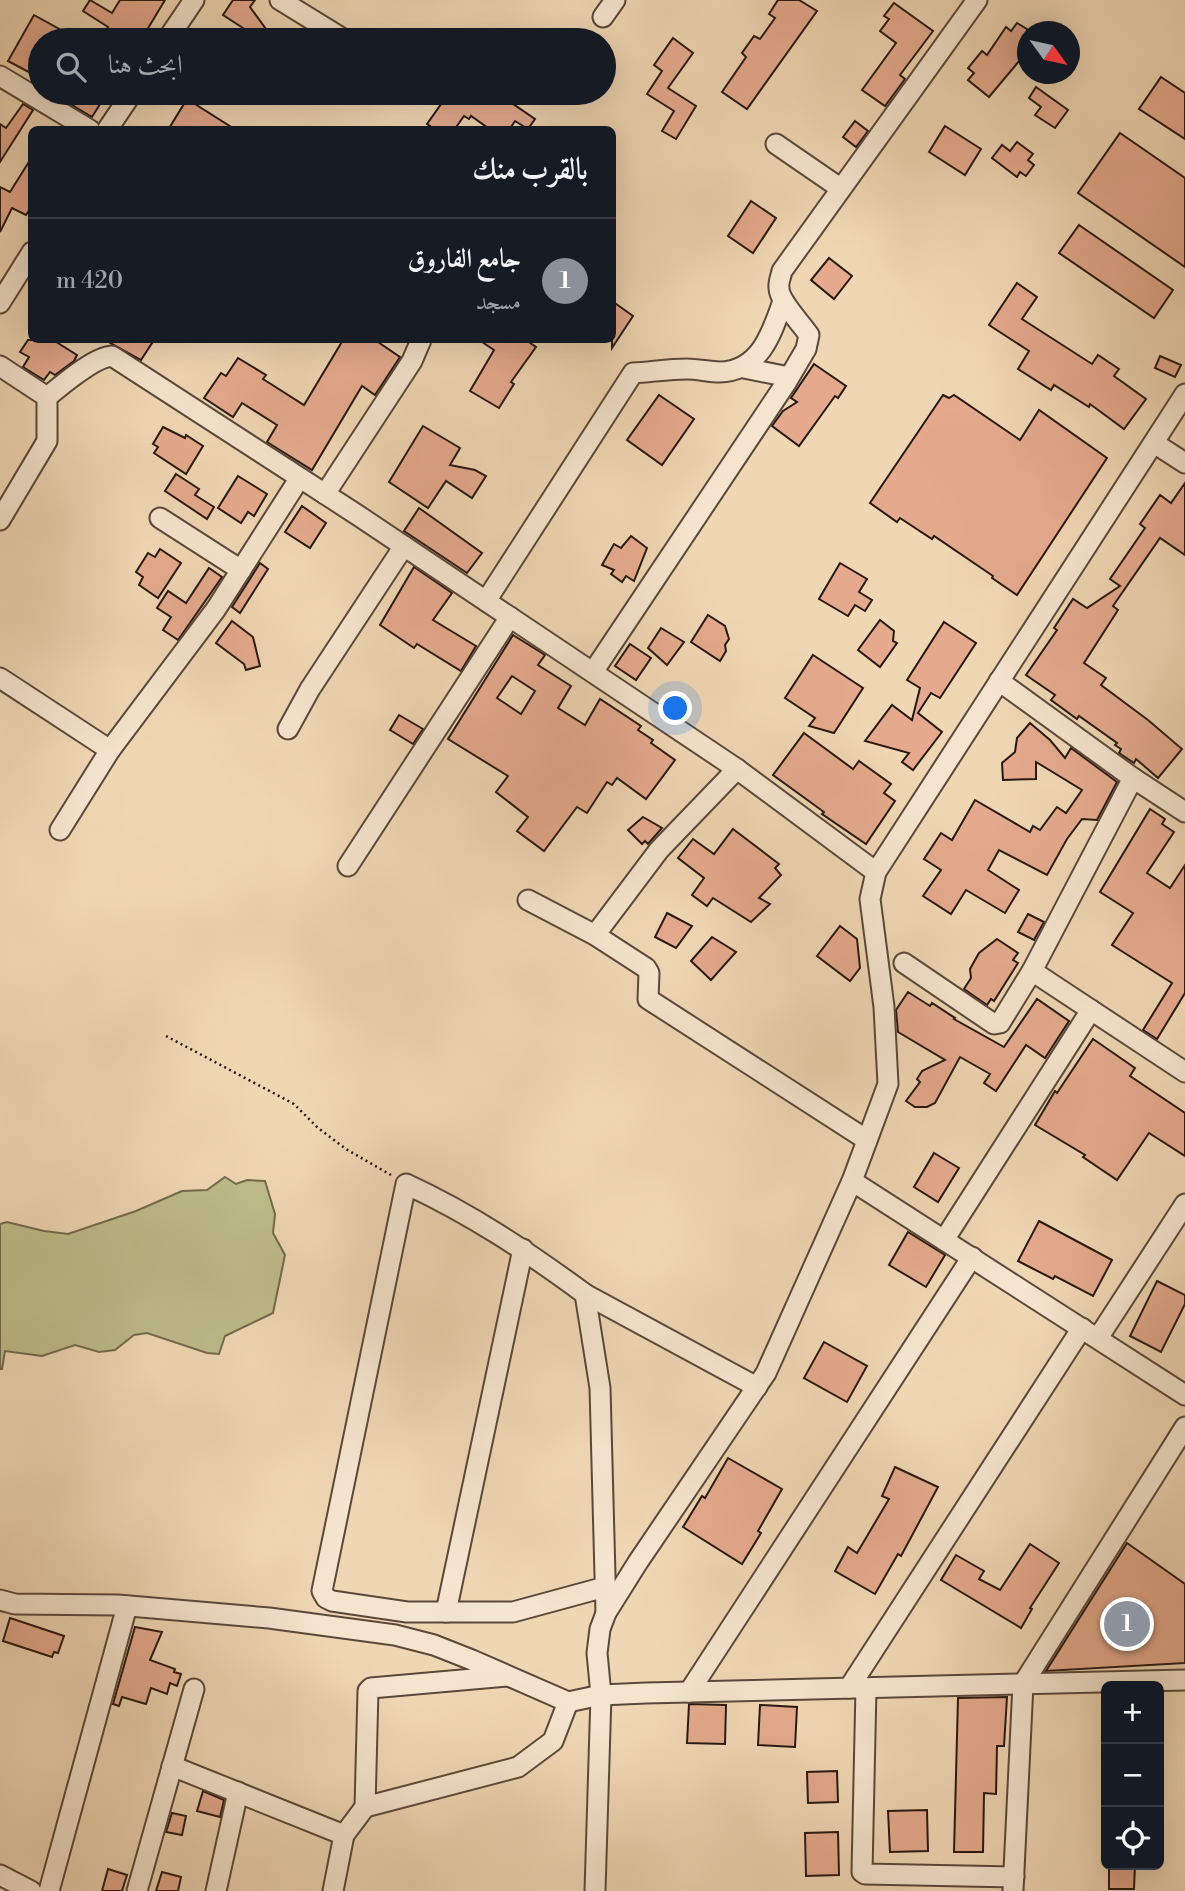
<!DOCTYPE html>
<html lang="ar">
<meta charset="utf-8">
<style>
:root{--surface:#171b24;--page:#20242c;--text:#f1f3f6;--muted:#9ea1a6;--line:#363941;--accent:#8c9099}
body{margin:0;font-family:"Libre Bodoni",Amiri,serif;background:var(--page);color:var(--text);direction:rtl}
.controls{position:absolute;right:21px;bottom:21px;display:grid;overflow:hidden;border-radius:10px;box-shadow:0 7px 28px #0002}
.controls button{width:63px;height:63px;display:grid;place-items:center;padding:0;border:0;border-bottom:2px solid var(--line);background:var(--surface);color:var(--text);font:35px sans-serif}
.compass{position:absolute;left:1017px;top:21px;width:63px;height:63px;border-radius:50%;background:var(--surface);box-shadow:0 7px 28px #0002;rotate:123deg}
.you{position:absolute;left:676px;top:709px;width:24px;height:24px;margin:-18px;border:5px solid #fff;border-radius:50%;background:#1a73e8;box-shadow:0 0 0 10px #1a73e833}
.badge{display:grid;place-items:center;width:46px;height:46px;border-radius:50%;background:var(--accent);color:#fff;font-size:23px;font-weight:700}
.pin{position:absolute;translate:-50% -50%;border:4px solid #fff;box-shadow:0 2px 7px #0006}
.list{margin:0;padding:0;list-style:none}
h2{display:flex;justify-content:space-between;align-items:center;height:91px;margin:0;padding:0 28px;font-size:30px}
h2 small{font-size:23px;font-weight:400;color:var(--muted)}
.list li{display:grid;grid-template-columns:46px 1fr auto;gap:21px;align-items:center;box-sizing:border-box;height:126px;padding:0 28px;border-top:2px solid var(--line)}
.list b{display:block;font-size:26px;white-space:nowrap}
.list p{margin:0;font-size:23px;white-space:nowrap;color:var(--muted)}
.list em{font-size:23px;font-style:normal;color:var(--muted)}
.icon{flex:none;width:38px;height:38px;fill:none;stroke:currentColor;stroke-width:2;stroke-linecap:round;stroke-linejoin:round}
.map{position:relative;flex:none;width:1185px;height:1891px;overflow:hidden;direction:ltr}
.search{position:absolute;background:var(--surface);box-shadow:0 7px 28px #0002;left:28px;top:28px;width:588px;height:77px;display:flex;align-items:center;gap:18px;box-sizing:border-box;padding:0 24px;border-radius:38px;color:var(--muted);font-size:26px}
.panel{position:absolute;background:var(--surface);box-shadow:0 7px 28px #0002;left:28px;top:126px;width:588px;height:217px;border-radius:10px;direction:rtl}
.map>svg:first-child{display:block}
</style>
<div class="map">
<svg width="1185" height="1891" viewBox="0 0 1185 1891">
<rect width="100%" height="100%" fill="#f0d7b4"/>
<filter id="stains"><feTurbulence type="fractalNoise" baseFrequency=".00286" numOctaves="4"/><feColorMatrix values="0 0 0 0 .2 0 0 0 0 .09 0 0 0 0 .02 0 0 0 .5 -.17"/></filter>
<radialGradient id="worn" r=".72"><stop offset=".6" stop-color="#630" stop-opacity="0"/><stop offset="1" stop-color="#630" stop-opacity=".3"/></radialGradient>
<!-- green -->
<path fill="#bebd8a" stroke="#736a4e" stroke-width="2" d="M225,1177l11,7 11,-4 18,1 10,33 -2,19 12,22 -12,58 -48,23 -6,18 -12,-1 -60,-20 -13,2 -19,15 -16,2 -24,-7 -33,11 -37,-5 -3,18h-2v-145l7,-2 37,9 24,3 68,-23 46,-20 25,-1z"/>
<!-- building -->
<g fill="#e5aa8d" stroke="#281812" stroke-width="2" fill-rule="evenodd">
<path d="M90,0l22,13 8,-13h45l-24,40h-41l8,-13 -25,-16z"/>
<path d="M233,0h22l-5,7 24,33h-37l12,-8 -26,-17z"/>
<path d="M778,0h21l18,11 -70,98 -25,-17 24,-35 -4,-4 12,-17 6,3 15,-21 -6,-4z"/>
<path d="M894,3l39,28 -33,44 5,4 -20,27 -23,-16 34,-47 -16,-12 9,-12 -5,-3z"/>
<path d="M34,15l27,15 -5,10h-16v28l-4,8 -28,-15z"/>
<path d="M1017,23l10,6v37l-7,-6 -31,37 -21,-17 6,-7 -6,-5 14,-17 5,4 19,-28 5,4z"/>
<path d="M673,38l20,15 -25,35 28,18 -20,33 -14,-8 12,-20 -27,-17 15,-23 -8,-6z"/>
<path d="M1161,77l24,16v46l-46,-30z"/>
<path d="M1036,87l32,23 -13,18 -20,-13 6,-8 -12,-9z"/>
<path d="M65,93h42l-15,24 -30,-18z"/>
<path d="M449,93h48l38,26 -7,10 -13,-8 -6,9h-18l-20,-14 -2,3 -5,-3 -10,14h-18l-9,-6z"/>
<path d="M187,99l49,31h-68z"/>
<path d="M23,104l10,6 -33,52v-38l6,4z"/>
<path d="M855,121l13,10 -12,16 -13,-10z"/>
<path d="M945,126l36,23 -16,26 -36,-23z"/>
<path d="M1120,133l65,45v89l-107,-74z"/>
<path d="M1017,142l16,12 -5,6 6,5 -8,11 -6,-4 -3,5 -25,-19 10,-13 8,6z"/>
<path d="M32,157v49l-6,9 -14,-7 -12,24v-45l10,5z"/>
<path d="M751,201l25,17 -23,35 -25,-17z"/>
<path d="M1079,225l94,65 -19,28 -95,-65z"/>
<path d="M829,258l23,18 -18,23 -23,-19z"/>
<path d="M1017,283l20,14 -15,22 70,45 6,-9 21,14 -5,7 32,23 -22,30 -34,-25 -1,3 -35,-22 -3,5 -33,-21 11,-18 -40,-26z"/>
<path d="M612,301l21,15 -21,32z"/>
<path d="M28,340h25l24,15 -3,6 -19,14 -5,-3 -6,8 -21,-13 6,-10 -9,-5z"/>
<path d="M105,340h49l-13,20z"/>
<path d="M343,340h32l25,17 -25,38 -13,-9 -50,84 -45,-28 10,-17 -35,-22 -9,14 -29,-19 17,-25 5,3 12,-18 28,17 -3,4 41,26z"/>
<path d="M479,340h47l10,7 -25,35 3,2 -15,24 -29,-17 24,-41z"/>
<path d="M1160,356l21,9 -6,12 -20,-9z"/>
<path d="M814,364l32,22 -8,12 -3,-2 -36,50 -27,-20 11,-15 14,-9 -6,-4z"/>
<path d="M659,395l35,24 -32,46 -35,-25z"/>
<path d="M943,395l6,3 5,-3 66,45 19,-30 68,48 -90,137 -25,-17 1,-2 -59,-40 -2,3 -32,-21 -3,4 -27,-19z"/>
<path d="M423,426l37,22 -10,17 25,5 11,6 -14,22 -26,-17 -18,27 -39,-26z"/>
<path d="M163,427l22,11 1,-3 17,11 -17,28 -32,-21 4,-6 -5,-3z"/>
<path d="M176,474l23,15 -4,6 19,12 -7,12 -42,-28z"/>
<path d="M238,476l29,18 -13,22 -6,-4 -7,11 -23,-15z"/>
<path d="M1185,483v72l-25,-17 -47,68 5,4 -34,53 22,15 -5,7 47,35 34,29 -24,29 -22,-19 -2,4 -15,-10 2,-4 -6,-4 2,-2 -38,-27 -2,3 -26,-19 4,-5 -29,-20 31,-45 -3,-2 19,-29 14,9 33,-22 -10,-7 35,-51 -5,-4 20,-29 11,8z"/>
<path d="M302,506l24,17 -16,25 -25,-16z"/>
<path d="M419,508l63,45 -15,20 -63,-42z"/>
<path d="M631,536l16,12 -13,33 -8,-5 -4,6 -11,-8 3,-4 -12,-5 12,-21 7,4z"/>
<path d="M160,549l21,14 -23,35 -19,-13 4,-8 -7,-5 12,-19 7,4z"/>
<path d="M260,563l8,6 -28,44 -8,-6z"/>
<path d="M840,563l27,16 -8,13 13,8 -7,11 -10,-6 -7,11 -29,-17z"/>
<path d="M414,567l38,26 -19,27 43,26 -15,25 -44,-27 -3,4 -34,-23z"/>
<path d="M209,568l13,9 -44,63 -15,-10 8,-13 -14,-9 11,-17 18,12z"/>
<path d="M708,615l17,11 4,13 -4,6 1,6 -6,10 -29,-19z"/>
<path d="M880,620l14,11 -1,10 4,2 -17,24 -22,-17z"/>
<path d="M232,621l21,16 7,29 -14,4 -2,-6 -28,-21z"/>
<path d="M944,622l32,21 -36,55 -9,-5 -13,20 24,19 -29,38 -11,-8 7,-9 -44,-12 27,-36 20,15 8,-32 -13,-8z"/>
<path d="M661,628l23,14 -17,23 -19,-17z"/>
<path d="M513,635l32,20 -7,10 33,21 -13,22 27,17 15,-26 41,27 -3,4 15,10 -2,3 24,17 -29,39 -29,-21 -5,7 -5,-3 -20,31 -10,-6 -33,44 -27,-20 11,-14 -32,-25 12,-16 -60,-37zM512,676l23,15 -14,23 -24,-16z"/>
<path d="M630,644l21,14 -15,22 -21,-14z"/>
<path d="M813,655l50,33 -29,45 -25,-7 6,-8 -30,-20z"/>
<path d="M399,715l24,14 -10,15 -23,-14z"/>
<path d="M1030,723l20,17 15,18 6,-10 46,34 -20,38 -15,-1 -15,20 -20,36 -48,-25 -11,20 31,20 -14,23 -39,-23 -15,24 -28,-18 18,-26 -17,-11 17,-26 11,7 23,-40 55,32 3,-6 7,4 17,-23 9,6 16,-23 -46,-28v17l-33,1 -1,-17 13,-11 2,-14z"/>
<path d="M804,733l49,36 6,-8 32,23 -7,9 11,8 -29,43 -44,-30 2,-2 -51,-37z"/>
<path d="M1150,809l15,10 -3,5 12,8 -27,41 23,15 15,-23v128l-28,46 -14,-9 29,-47 -60,-38 21,-32 -33,-21z"/>
<path d="M643,817l19,11 -14,16 -3,-3 -3,3 -14,-14z"/>
<path d="M733,829l46,35 -4,4 6,7 -22,23 11,6 -19,18 -38,-24 -6,8 -15,-11 12,-17 -26,-20 15,-19 21,15z"/>
<path d="M667,913l25,13 -16,22 -21,-11z"/>
<path d="M1028,914l16,8 -10,18 -16,-8z"/>
<path d="M840,926l17,13 3,29 -10,13 -33,-25z"/>
<path d="M712,937l24,15 -25,28 -20,-19z"/>
<path d="M997,939l21,14 -5,7 5,3 -24,38 -3,-2 -4,6 -23,-16 7,-11 -1,-9 9,-16z"/>
<path d="M908,992l22,14 2,-3 23,15 -1,1 50,28 33,-48 32,22 -24,37 -19,-13 -30,46 -12,-8 6,-9 -30,-17 -25,46 -8,4h-12l-9,-6 14,-19 -3,-3 5,-8 23,-11 -47,-28 -2,-22z"/>
<path d="M1093,1039l42,29 -5,8 55,37v43l-36,-23 -32,47 -34,-23 2,-2 -50,-30 20,-34 2,2z"/>
<path d="M934,1153l25,15 -21,34 -24,-15z"/>
<path d="M1039,1221l73,39 -19,36 -38,-20 -2,3 -35,-18z"/>
<path d="M908,1232l37,23 -19,32 -37,-22z"/>
<path d="M1157,1281l28,14v9l-24,48 -31,-16z"/>
<path d="M824,1342l43,24 -20,36 -43,-24z"/>
<path d="M728,1458l54,31 -24,42 3,2 -19,31 -59,-37 19,-31 3,2z"/>
<path d="M895,1467l43,20 -37,69 -3,-2 -23,40 -40,-23 13,-24 9,6 32,-54 -7,-3z"/>
<path d="M1127,1543l58,41v79l-139,8z"/>
<path d="M1030,1544l29,19 -29,45 2,1 -11,19 -80,-48 15,-25 28,16 -5,8 21,11z"/>
<path d="M10,1618l54,18 -6,17 -4,-1 -2,5 -49,-16z"/>
<path d="M135,1627l27,5 -12,28 25,9 -1,3 7,2 -4,12 -7,-3 -3,11 -16,-6 -5,16 -24,-7 -3,9 -6,-2z"/>
<path d="M1007,1697l-3,49h-7l-1,48 -12,-1 -1,59h-29l4,-154z"/>
<path d="M689,1704l37,1 -1,39 -38,-1z"/>
<path d="M760,1705l37,2 -2,40 -37,-2z"/>
<path d="M837,1771l1,31 -30,1 -1,-31z"/>
<path d="M203,1791l21,9 -4,17 -23,-6z"/>
<path d="M927,1810l1,41 -38,1 -2,-41z"/>
<path d="M172,1813l14,3 -4,19 -16,-3z"/>
<path d="M838,1832l1,43 -33,1 -1,-43z"/>
<path d="M1109,1865h26l-1,24h-25z"/>
<path d="M108,1869l19,6 -5,16h-20z"/>
<path d="M162,1872l19,5 -3,14h-22z"/>
</g>
<g fill="none" stroke-linecap="round" stroke-linejoin="round">
<defs>
<g id="street">
<path d="M280,0l65,40"/>
<path d="M603,17l12,-17"/>
<path d="M167,40l27,-40"/>
<path d="M0,76l90,54"/>
<path d="M107,130l25,-37"/>
<path d="M776,144l64,44"/>
<path d="M0,303l32,-51"/>
<path d="M0,366l47,31c15,-12 47,-40 65,-41l247,160 378,253 139,103"/>
<path d="M744,368l45,9"/>
<path d="M1154,443l31,20"/>
<path d="M325,494l87,-133 9,-21"/>
<path d="M160,518l81,52"/>
<path d="M0,520l47,-79v-44"/>
<path d="M486,601l147,-228c18,-1 36,-4 54,-4 11,0 22,3 33,3 40,-1 52,-39 63,-71"/>
<path d="M593,672l193,-289 20,-34 3,-14c-8,-12 -30,-34 -30,-47 -1,-5 2,-12 3,-17l195,-271"/>
<path d="M0,678l110,72 106,-141 83,-130"/>
<path d="M999,681l134,97 52,34"/>
<path d="M288,729l22,-40 94,-143"/>
<path d="M1133,778l-101,193 153,101"/>
<path d="M60,830l50,-80"/>
<path d="M348,866l162,-249"/>
<path d="M528,900l67,35 51,33 3,5 -1,26 219,141"/>
<path d="M595,935l64,-85 78,-81"/>
<path d="M904,963l90,61 6,-1 32,-52"/>
<path d="M852,1181l333,214"/>
<path d="M944,1240l147,-230"/>
<path d="M585,1294l172,93"/>
<path d="M1098,1338l87,-134"/>
<path d="M605,1587l-92,25h-106l-75,-11 -6,-3 -4,-7 84,-407c65,30 122,68 179,110l15,94 6,225"/>
<path d="M0,1600l15,4 103,1 151,13 126,17 39,10 38,15 96,42 33,-7 45,-2 539,-13"/>
<path d="M446,1612l77,-363"/>
<path d="M849,1688l233,-360"/>
<path d="M866,1688l-4,184 3,2 149,3"/>
<path d="M689,1692l283,-435"/>
<path d="M172,1766l172,69"/>
<path d="M365,1807l3,-116 3,-3 136,-12"/>
<path d="M0,1875l31,16"/>
<path d="M49,1891l78,-285"/>
<path d="M137,1891l57,-202"/>
<path d="M216,1891l22,-99"/>
<path d="M333,1891l11,-56 21,-28 153,-40 35,-26 15,-39"/>
<path d="M595,1891l6,-196 -4,-42 3,-24 6,-16 32,-51 128,-189 86,-192 36,-97 -4,-77 -14,-108 6,-27 309,-478"/>
<path d="M1013,1891l10,-207 162,-257"/>
</g>
</defs>
<!-- street casing -->
<use href="#street" stroke="#5a483a" stroke-width="23"/>
<!-- path -->
<path stroke="#281812" stroke-width="2.5" stroke-dasharray="2 3.5" stroke-linecap="butt" d="M166,1036l128,68 24,24 28,21 45,26"/>
<!-- street -->
<use href="#street" stroke="#f5e5ce" stroke-width="19"/>
</g>
<rect width="100%" height="100%" filter="url(#stains)"/>
<rect width="100%" height="100%" fill="url(#worn)"/>
</svg>
<div class="controls">
<button>+</button>
<button>−</button>
<button><svg class="icon" aria-label="locate" viewBox="0 0 24 24"><circle cx="12" cy="12" r="6"/><path d="M12 2v4M12 18v4M2 12h4M18 12h4"/></svg></button>
</div>
<svg class="compass" viewBox="-18 -18 36 36"><path d="M0-13l5 13h-10z" fill="#e53935"/><path d="M0 13l5-13h-10z" fill="#9ea1a6"/></svg>
<div class="you"></div>
<div class="pin badge" style="left:1127px;top:1624px">1</div>
<div class="search"><svg class="icon" aria-label="search" viewBox="0 0 24 24"><circle cx="10" cy="10" r="6"/><path d="M15 15l6 6"/></svg>ابحث هنا</div>
<section class="panel">
<h2>بالقرب منك<small></small></h2>
<ul class="list">
<li><span class="badge">1</span><div><b>جامع الفاروق</b><p>مسجد</p></div><em>420 m</em></li>
</ul>
</section>
</div>
